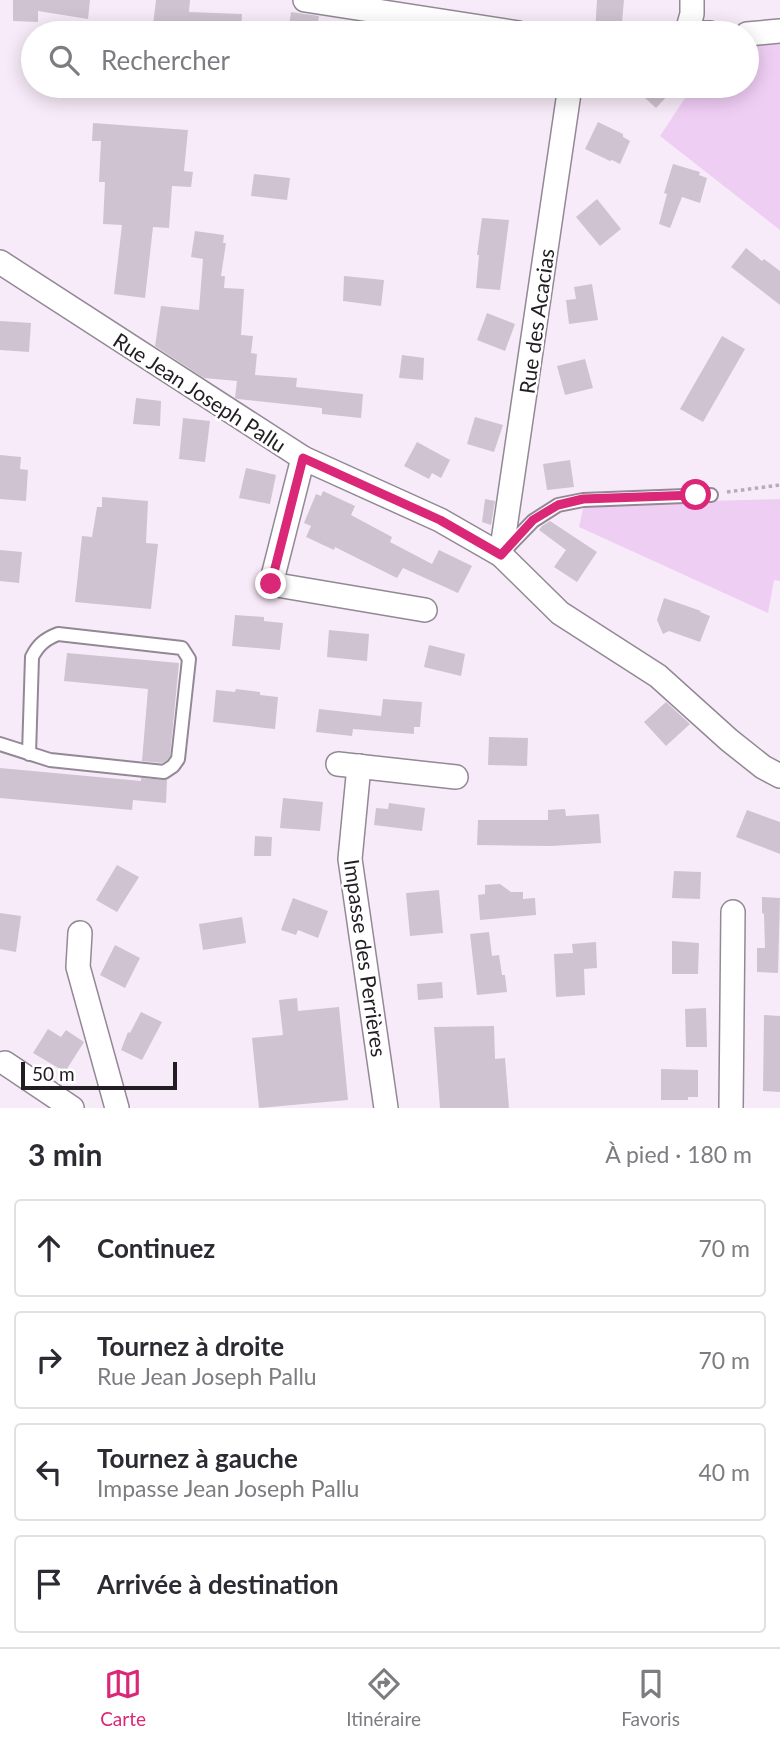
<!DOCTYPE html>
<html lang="fr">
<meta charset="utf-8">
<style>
:root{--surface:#fff;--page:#f7f7f7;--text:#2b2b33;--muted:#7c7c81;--line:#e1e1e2;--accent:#db2777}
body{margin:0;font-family:Lato,sans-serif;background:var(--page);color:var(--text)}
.scale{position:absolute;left:21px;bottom:18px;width:156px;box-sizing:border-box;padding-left:7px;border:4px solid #211d22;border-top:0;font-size:19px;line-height:24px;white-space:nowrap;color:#211d22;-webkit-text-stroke:5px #fff;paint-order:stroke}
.stop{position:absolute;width:21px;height:21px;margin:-16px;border:5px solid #db2777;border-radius:50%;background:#fff}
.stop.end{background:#db2777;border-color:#fff;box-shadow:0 2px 7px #0008}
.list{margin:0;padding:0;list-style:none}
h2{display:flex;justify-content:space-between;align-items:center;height:91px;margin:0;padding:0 28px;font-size:30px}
h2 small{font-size:23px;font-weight:400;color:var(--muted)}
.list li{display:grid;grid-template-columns:46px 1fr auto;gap:21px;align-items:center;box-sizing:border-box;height:98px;margin:0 14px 14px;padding:0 14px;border:2px solid var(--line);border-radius:7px}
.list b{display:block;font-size:26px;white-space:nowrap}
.list p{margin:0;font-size:23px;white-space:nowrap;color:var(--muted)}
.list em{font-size:23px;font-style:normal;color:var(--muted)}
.icon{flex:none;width:38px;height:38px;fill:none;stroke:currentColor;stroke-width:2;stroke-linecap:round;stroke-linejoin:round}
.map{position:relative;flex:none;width:780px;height:1108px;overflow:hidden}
.search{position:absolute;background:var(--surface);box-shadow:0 4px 18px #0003;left:21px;right:21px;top:21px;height:77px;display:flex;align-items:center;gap:18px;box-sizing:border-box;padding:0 24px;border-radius:38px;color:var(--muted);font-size:26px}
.sheet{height:539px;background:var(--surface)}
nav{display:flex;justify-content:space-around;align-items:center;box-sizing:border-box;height:98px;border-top:2px solid var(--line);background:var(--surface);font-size:19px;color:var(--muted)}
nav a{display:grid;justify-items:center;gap:4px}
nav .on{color:var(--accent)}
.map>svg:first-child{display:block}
</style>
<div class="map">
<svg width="780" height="1108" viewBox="0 0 780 1108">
<rect width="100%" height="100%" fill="#f8ebf9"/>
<!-- green -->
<g fill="#efcef4">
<path d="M780,38v192l-120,-94 31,-47 -1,-3h57v-43z"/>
<path d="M780,499v82l-6,-1 -6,33 -189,-86 5,-23z"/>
</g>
<!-- building -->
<g fill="#cfc3d1">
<path d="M13,0h77l-2,19 -50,-8v11l-25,-1z"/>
<path d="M156,0h34l-1,12 53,2 -1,19h-31v-1l-57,-7z"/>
<path d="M597,0h27l-3,33 -26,-1z"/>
<path d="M291,12l28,4 -3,17h-28z"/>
<path d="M632,86h29l8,8 -13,14z"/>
<path d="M598,122l25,12v3l7,4 -10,23 -8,-4 -2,1 -25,-12z"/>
<path d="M93,123l95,7 -4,41 9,1 -2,15 -19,-1 -3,42 -16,-1 -8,71 -31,-4 8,-69 -19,-1 2,-42h-6l2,-41h-9z"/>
<path d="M673,164l27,8 -1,3 8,3 -7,25 -18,-6 -12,31 -11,-4 8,-30 -3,-1z"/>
<path d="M254,174l36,4 -3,22 -36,-4z"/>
<path d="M597,199l24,30 -21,17 -24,-29z"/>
<path d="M482,218l27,2 -9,70 -24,-2 3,-33h-2z"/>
<path d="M195,231l29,4 -1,8h3l-5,33h4l-1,12 20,1 -3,46 12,1 -2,17 6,1 -2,21 42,3 -1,9 67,7 -2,24 -39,-4v-6l-84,-9 -3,-1 2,-17 -33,-3 -49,-32 6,-40 38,4 4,-51 -12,-2z"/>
<path d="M746,248l16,13 2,-2 16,12v34l-49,-38z"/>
<path d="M344,276l40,4 -3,26 -38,-5z"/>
<path d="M592,284l6,36 -29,4 -3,-24 10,-1 -2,-12z"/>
<path d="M487,313l28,11 -10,27 -28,-11z"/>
<path d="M0,321l31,2 -2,29 -29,-2z"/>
<path d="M722,336l23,13 -42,73 -23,-13z"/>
<path d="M402,355l22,3 -1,22 -24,-2z"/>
<path d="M585,359l8,29 -28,7 -8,-29z"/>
<path d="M136,398l25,3 -1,25 -27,-2z"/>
<path d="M475,417l28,8 -9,27 -27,-8z"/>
<path d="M183,418l27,3 -5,41 -26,-3z"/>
<path d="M417,442l33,18 -9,18 -9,-5 -3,6 -25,-13z"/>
<path d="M0,455l21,2 -1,12 8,1 -2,31 -26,-2z"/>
<path d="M570,460l4,27 -27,3 -4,-26z"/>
<path d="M246,468l30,7 -6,29 -31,-6z"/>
<path d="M323,491l32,15 -4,9 41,22 -2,5 42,22 7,-14 33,16 -14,27 -55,-25 -6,10 -62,-31 -1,3 -28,-13 5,-11 -7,-3 12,-29 5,2z"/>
<path d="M102,497l46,4 -2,42 12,1 -7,65 -76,-7 7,-66 10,1 5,-30h5z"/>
<path d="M485,499l10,2 -4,24 -9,-3z"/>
<path d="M550,521l47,31 -20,30 -23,-15 12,-17 -27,-20 3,-4z"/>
<path d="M0,550l22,2 -3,31 -19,-2z"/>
<path d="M664,598l37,13 -1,1 10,4 -10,26 -31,-11 -6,3 -6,-14z"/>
<path d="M235,615l29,2v4l19,2 -3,27 -48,-4z"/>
<path d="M329,630l40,4 -2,27 -40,-4z"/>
<path d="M429,645l36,9 -4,22 -37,-9z"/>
<path d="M67,653l112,10 -9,93 -3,4 -5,3 -20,-2 6,-72 -84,-8z"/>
<path d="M236,689l24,3v3l18,2 -3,32 -62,-7 3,-32 19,2z"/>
<path d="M383,699l39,3 -2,25h-6v7l-61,-5 -1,7 -36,-4 3,-23 62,7z"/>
<path d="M666,702l24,22 -24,22 -22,-24z"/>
<path d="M489,737l39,1 -1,28 -39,-1z"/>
<path d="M0,768l141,13v-3l26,2 -1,23 -33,-3 -1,10 -132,-12z"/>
<path d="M283,798l40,4 -3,29 -40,-3z"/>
<path d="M389,803l36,5 -3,23 -48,-6 2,-17 12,1z"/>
<path d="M565,809l1,7 33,-2 2,29 -50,3 -74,-1 1,-25h70v-10z"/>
<path d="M747,810l33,12v32l-44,-17z"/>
<path d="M255,836l17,1 -1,19h-17z"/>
<path d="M117,865l22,12 -22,35 -21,-12z"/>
<path d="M674,871l27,1 -1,27 -28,-1z"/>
<path d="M500,884l11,8h12v7l12,-1 1,17 -56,5 -2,-25 7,-1v-9z"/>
<path d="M439,890l4,43 -33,3 -4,-43z"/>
<path d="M762,897l18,1 -2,75 -21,-1v-24h8l-1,-34 -2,-1z"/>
<path d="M293,898l35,13 -10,27 -20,-8 -2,5 -15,-5z"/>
<path d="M0,913l21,3 -5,36 -16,-3z"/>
<path d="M242,917l4,26 -43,7 -4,-26z"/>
<path d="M489,932l3,24 7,-1 3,20h3l2,17 -30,3 -7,-61z"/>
<path d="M672,941l27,2 -1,31h-26z"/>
<path d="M596,942l1,26 -13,1 1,26 -29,2 -2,-43 19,-1 -1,-9z"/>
<path d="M115,945l25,13 -15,30 -25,-13z"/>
<path d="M442,982l1,16 -25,2 -1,-16z"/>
<path d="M297,998l1,13 41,-4 9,93 -89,8 -7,-70 31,-3 -4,-35z"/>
<path d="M706,1008l1,39h-21l-1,-38z"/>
<path d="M141,1012l21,10 -20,38 -21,-10 7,-18 2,1z"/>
<path d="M764,1015l16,1v76l-17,-1z"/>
<path d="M494,1026l1,33 10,-1 4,50h-69l-6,-81z"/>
<path d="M48,1029l13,8 5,-7 18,12 -19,30 -32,-19z"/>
<path d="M661,1069l37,1v27h-10v3h-27z"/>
</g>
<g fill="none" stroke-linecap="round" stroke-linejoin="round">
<defs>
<g id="lane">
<path d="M503,552l30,-31 25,-16 25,-5 128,-5"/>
<path d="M0,744l50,16 114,12 9,-6 5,-7 11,-100 -7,-11 -124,-14c-13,5 -20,11 -26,23l-3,97"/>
</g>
<g id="street">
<path d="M305,0l214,33"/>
<path d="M688,28l4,-14v-14"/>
<path d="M683,33l5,-5 14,5h8"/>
<path d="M747,34l33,-3"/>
<path d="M0,262l303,196 137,62 61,35 59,58 98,63 71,64 34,27 17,9"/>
<path d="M303,458l-32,126 154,26"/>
<path d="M501,555l69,-469"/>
<path d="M338,764l118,13"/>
<path d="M359,766l-9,93 36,249"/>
<path d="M80,933l-2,34 39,141"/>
<path d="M5,1063l67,45"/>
<path d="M731,1108l2,-196"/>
</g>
</defs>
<!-- lane casing -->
<use href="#lane" stroke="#938895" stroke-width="16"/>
<!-- street casing -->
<use href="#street" stroke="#938895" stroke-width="26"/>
<!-- path -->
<path stroke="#b6abb7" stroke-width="3.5" stroke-dasharray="3.5 3.5" stroke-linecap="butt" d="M727,492l53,-7"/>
<!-- lane -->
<use href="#lane" stroke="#fff" stroke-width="12"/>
<!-- street -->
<use href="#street" stroke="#fff" stroke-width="23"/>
</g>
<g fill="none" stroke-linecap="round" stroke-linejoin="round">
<!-- route -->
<path stroke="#db2777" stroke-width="9" d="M271,584l32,-126 137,62 61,35 32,-35 25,-15 25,-6 113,-4"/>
</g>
<g text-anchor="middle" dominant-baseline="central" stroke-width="5" stroke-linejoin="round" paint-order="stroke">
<!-- street labels -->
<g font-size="21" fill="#211d22" stroke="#fff">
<text transform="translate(536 321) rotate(-82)">Rue des Acacias</text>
<text transform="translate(200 392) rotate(33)">Rue Jean Joseph Pallu</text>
<text transform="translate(366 958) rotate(82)">Impasse des Perrières</text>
</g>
</g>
</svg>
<div class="scale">50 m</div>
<div class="stop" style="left:696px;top:495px"></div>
<div class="stop end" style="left:271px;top:584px"></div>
<div class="search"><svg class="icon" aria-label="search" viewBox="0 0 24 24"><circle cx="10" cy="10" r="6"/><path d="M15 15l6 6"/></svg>Rechercher</div>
</div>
<section class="sheet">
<h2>3 min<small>À pied · 180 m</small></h2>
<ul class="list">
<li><svg class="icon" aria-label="ahead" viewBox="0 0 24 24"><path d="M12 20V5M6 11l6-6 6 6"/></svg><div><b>Continuez</b></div><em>70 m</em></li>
<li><svg class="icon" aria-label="right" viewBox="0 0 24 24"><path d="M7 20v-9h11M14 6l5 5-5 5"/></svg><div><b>Tournez à droite</b><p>Rue Jean Joseph Pallu</p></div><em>70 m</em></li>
<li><svg class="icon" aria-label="left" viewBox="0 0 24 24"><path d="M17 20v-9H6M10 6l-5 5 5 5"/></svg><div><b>Tournez à gauche</b><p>Impasse Jean Joseph Pallu</p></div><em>40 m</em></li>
<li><svg class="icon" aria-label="arrive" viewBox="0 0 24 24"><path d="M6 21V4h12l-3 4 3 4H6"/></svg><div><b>Arrivée à destination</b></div></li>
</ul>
</section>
<nav>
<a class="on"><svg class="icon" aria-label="map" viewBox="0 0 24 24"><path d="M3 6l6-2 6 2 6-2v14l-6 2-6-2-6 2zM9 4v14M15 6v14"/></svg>Carte</a>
<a><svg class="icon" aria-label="directions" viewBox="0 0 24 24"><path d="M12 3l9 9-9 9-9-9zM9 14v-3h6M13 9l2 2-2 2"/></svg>Itinéraire</a>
<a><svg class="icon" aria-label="saved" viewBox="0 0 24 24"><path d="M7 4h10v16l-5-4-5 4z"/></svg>Favoris</a>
</nav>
